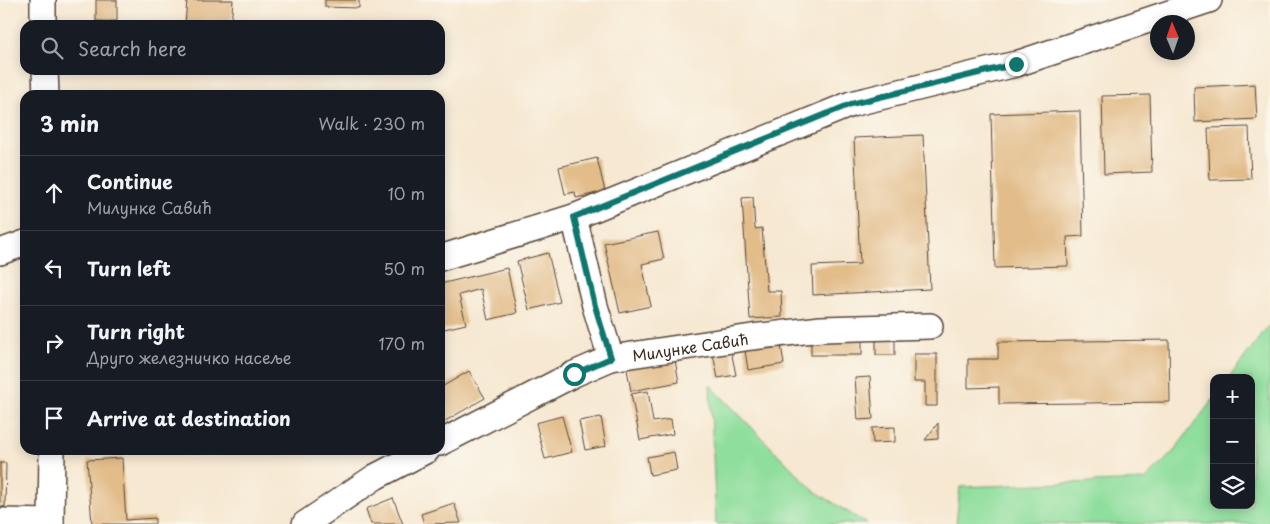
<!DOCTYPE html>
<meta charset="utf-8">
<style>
:root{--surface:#171b24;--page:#242831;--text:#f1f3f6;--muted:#9ea1a6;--line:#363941}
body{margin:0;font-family:"Playpen Sans",sans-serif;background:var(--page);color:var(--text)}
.controls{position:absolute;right:15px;bottom:15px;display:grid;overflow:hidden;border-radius:10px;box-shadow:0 2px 12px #0003}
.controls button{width:45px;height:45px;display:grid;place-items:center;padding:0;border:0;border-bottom:1px solid var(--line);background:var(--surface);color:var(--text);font:25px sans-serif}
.compass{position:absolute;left:1150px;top:15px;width:45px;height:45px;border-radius:50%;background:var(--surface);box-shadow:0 2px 12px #0003;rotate:358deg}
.stop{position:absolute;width:15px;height:15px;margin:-11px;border:4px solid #0f766e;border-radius:50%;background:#fff}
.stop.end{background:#0f766e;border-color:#fff;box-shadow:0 1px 5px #0008}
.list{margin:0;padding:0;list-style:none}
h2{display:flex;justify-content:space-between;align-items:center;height:65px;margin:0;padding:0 20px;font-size:21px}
h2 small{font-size:16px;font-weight:400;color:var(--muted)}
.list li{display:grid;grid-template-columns:32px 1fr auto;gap:15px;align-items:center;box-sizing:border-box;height:75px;padding:0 20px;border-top:1px solid var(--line)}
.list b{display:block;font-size:19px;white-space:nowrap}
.list p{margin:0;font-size:16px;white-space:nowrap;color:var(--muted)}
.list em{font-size:16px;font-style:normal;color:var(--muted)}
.icon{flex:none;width:28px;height:28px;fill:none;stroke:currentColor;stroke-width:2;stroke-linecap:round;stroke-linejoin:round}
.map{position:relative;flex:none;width:1270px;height:524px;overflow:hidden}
.search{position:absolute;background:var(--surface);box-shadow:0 2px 12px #0003;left:20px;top:20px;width:425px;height:55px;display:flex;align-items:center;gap:12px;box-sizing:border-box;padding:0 18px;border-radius:15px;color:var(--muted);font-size:19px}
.panel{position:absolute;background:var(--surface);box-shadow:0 2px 12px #0003;left:20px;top:90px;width:425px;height:365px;border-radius:15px}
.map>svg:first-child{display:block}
</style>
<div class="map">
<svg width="1270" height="524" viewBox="0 0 1270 524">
<rect width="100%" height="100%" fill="#fbf7ec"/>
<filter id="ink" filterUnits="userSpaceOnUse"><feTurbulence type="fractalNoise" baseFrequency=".02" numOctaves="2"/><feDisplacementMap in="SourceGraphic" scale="10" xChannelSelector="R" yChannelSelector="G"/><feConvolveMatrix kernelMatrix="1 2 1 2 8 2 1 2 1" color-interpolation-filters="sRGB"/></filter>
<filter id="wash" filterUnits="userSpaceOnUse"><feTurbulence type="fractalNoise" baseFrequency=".0096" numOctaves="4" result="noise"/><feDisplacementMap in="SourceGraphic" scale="20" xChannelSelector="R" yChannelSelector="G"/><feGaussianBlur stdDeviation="1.12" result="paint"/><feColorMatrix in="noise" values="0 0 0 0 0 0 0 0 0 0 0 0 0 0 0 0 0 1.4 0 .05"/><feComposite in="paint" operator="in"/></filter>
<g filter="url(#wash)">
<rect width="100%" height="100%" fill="#f6e8d1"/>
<!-- green -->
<g fill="#8fde9d" stroke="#65845e">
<path d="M1268,326h2v198h-314l4,-37 185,-7 28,-28 41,-54v107h37v-127h-22z"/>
<path d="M710,385l103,105 54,34h-151z"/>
</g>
<g id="blocks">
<!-- building -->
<g fill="#e2bc89">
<rect x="96" y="0" width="21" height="21"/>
<path d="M187,0h46l-2,25h-46z"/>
<path d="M325,0h34v8l-34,-1z"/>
<path d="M1255,84l2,35 -62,3 -1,-35z"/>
<path d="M1150,95l2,77 -48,2 -2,-78z"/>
<path d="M1080,111l3,125 -16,1 1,29 -73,2 -4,-154z"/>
<path d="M1249,127l2,52 -41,1 -2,-52z"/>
<path d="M923,135l7,154 -117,6 -1,-29 48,-2 -6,-126z"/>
<path d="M597,158l8,33 -29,7 -1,-6 -10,2 -6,-27z"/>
<path d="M753,197l2,32 7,-1 5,63h14l1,26 -32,2 -8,-121z"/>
<path d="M658,232l6,27 -22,5 9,42 -31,7 -16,-70z"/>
<path d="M548,253l12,49 -31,8 -12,-49z"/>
<path d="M507,268l10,45 -29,7 -7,-31 -22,6 7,29 -26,6v-46z"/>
<rect x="811" y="334" width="51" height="21"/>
<rect x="876" y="335" width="19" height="20"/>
<path d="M780,339l4,25 -36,6 -4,-26z"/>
<path d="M1169,340l1,62 -171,2v-17l-31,1v-29h30v-17z"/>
<path d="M730,346l6,29 -18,3 -6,-28z"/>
<path d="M914,354h23v52h-12v-24h-11z"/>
<path d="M674,355l5,27 -48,9 -5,-27z"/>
<path d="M469,371l16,27 -45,26v-36z"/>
<path d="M870,377l3,42 -15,1 -3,-42z"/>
<path d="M648,391l5,31 18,-3 2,15 -33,6 -9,-46z"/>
<path d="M562,416l10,36 -27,7 -9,-36z"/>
<path d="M601,417l5,29 -21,4 -6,-29z"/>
<path d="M938,423v16l-13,1z"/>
<path d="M895,427v15l-22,1 -1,-15z"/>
<path d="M674,452l3,18 -27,5 -3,-18z"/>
<path d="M122,458l4,62 29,-2v6h-63l-5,-64z"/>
<path d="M0,463h6l-1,44 -5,-1z"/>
<path d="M393,498l10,26h-32l-5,-15z"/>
<path d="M454,503l7,20 -37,1 -3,-10z"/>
</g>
</g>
</g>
<g filter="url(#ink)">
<use href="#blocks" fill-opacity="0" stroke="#574639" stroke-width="1"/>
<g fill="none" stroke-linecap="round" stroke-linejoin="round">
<defs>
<g id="minor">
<path d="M43,0v25"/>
<path d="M45,70l1,25"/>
<path d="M574,217l21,89 16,52"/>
<path d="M0,252l25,-9"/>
<path d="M440,258l134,-41 277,-113 165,-40 193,-64"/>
<path id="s1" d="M440,443l134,-69 37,-16 141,-21 69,-8 109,-3"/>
<path d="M0,521l51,1"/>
<path d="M51,524l1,-74"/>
<path d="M305,524l70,-47 52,-27"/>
</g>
</defs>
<!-- minor casing -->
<use href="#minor" stroke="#574639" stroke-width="28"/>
<!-- minor -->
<use href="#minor" stroke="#fff" stroke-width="25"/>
</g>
</g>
<g fill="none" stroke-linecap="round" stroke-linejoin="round" filter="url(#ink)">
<!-- route -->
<path stroke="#0f766e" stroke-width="6" d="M574,374l37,-16 -16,-52 -21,-89 277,-113 165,-40"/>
</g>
<g text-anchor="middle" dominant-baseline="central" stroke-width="4" stroke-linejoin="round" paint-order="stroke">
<!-- street labels -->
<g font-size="15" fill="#3b2a1e" stroke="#fbf7ec">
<text stroke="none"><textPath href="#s1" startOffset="271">Милунке Савић</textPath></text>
</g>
</g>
</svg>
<div class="controls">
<button>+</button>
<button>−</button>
<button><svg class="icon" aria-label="layers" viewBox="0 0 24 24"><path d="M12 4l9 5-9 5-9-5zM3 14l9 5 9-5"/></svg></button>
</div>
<svg class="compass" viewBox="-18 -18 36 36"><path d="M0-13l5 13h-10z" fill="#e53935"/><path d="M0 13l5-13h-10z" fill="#9ea1a6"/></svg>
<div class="stop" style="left:574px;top:374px"></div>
<div class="stop end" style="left:1016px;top:64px"></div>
<div class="search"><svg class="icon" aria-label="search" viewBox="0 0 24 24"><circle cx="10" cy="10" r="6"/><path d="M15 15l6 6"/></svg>Search here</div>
<section class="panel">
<h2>3 min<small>Walk · 230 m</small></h2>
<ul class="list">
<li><svg class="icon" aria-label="ahead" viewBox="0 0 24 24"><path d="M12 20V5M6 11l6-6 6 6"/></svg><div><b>Continue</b><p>Милунке Савић</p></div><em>10 m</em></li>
<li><svg class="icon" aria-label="left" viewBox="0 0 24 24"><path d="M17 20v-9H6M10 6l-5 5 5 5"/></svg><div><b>Turn left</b></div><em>50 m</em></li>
<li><svg class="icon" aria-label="right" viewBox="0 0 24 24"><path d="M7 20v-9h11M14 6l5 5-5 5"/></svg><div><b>Turn right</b><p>Друго железничко насеље</p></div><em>170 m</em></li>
<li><svg class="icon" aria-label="arrive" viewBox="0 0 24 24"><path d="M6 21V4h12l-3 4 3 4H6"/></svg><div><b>Arrive at destination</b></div></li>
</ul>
</section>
</div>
